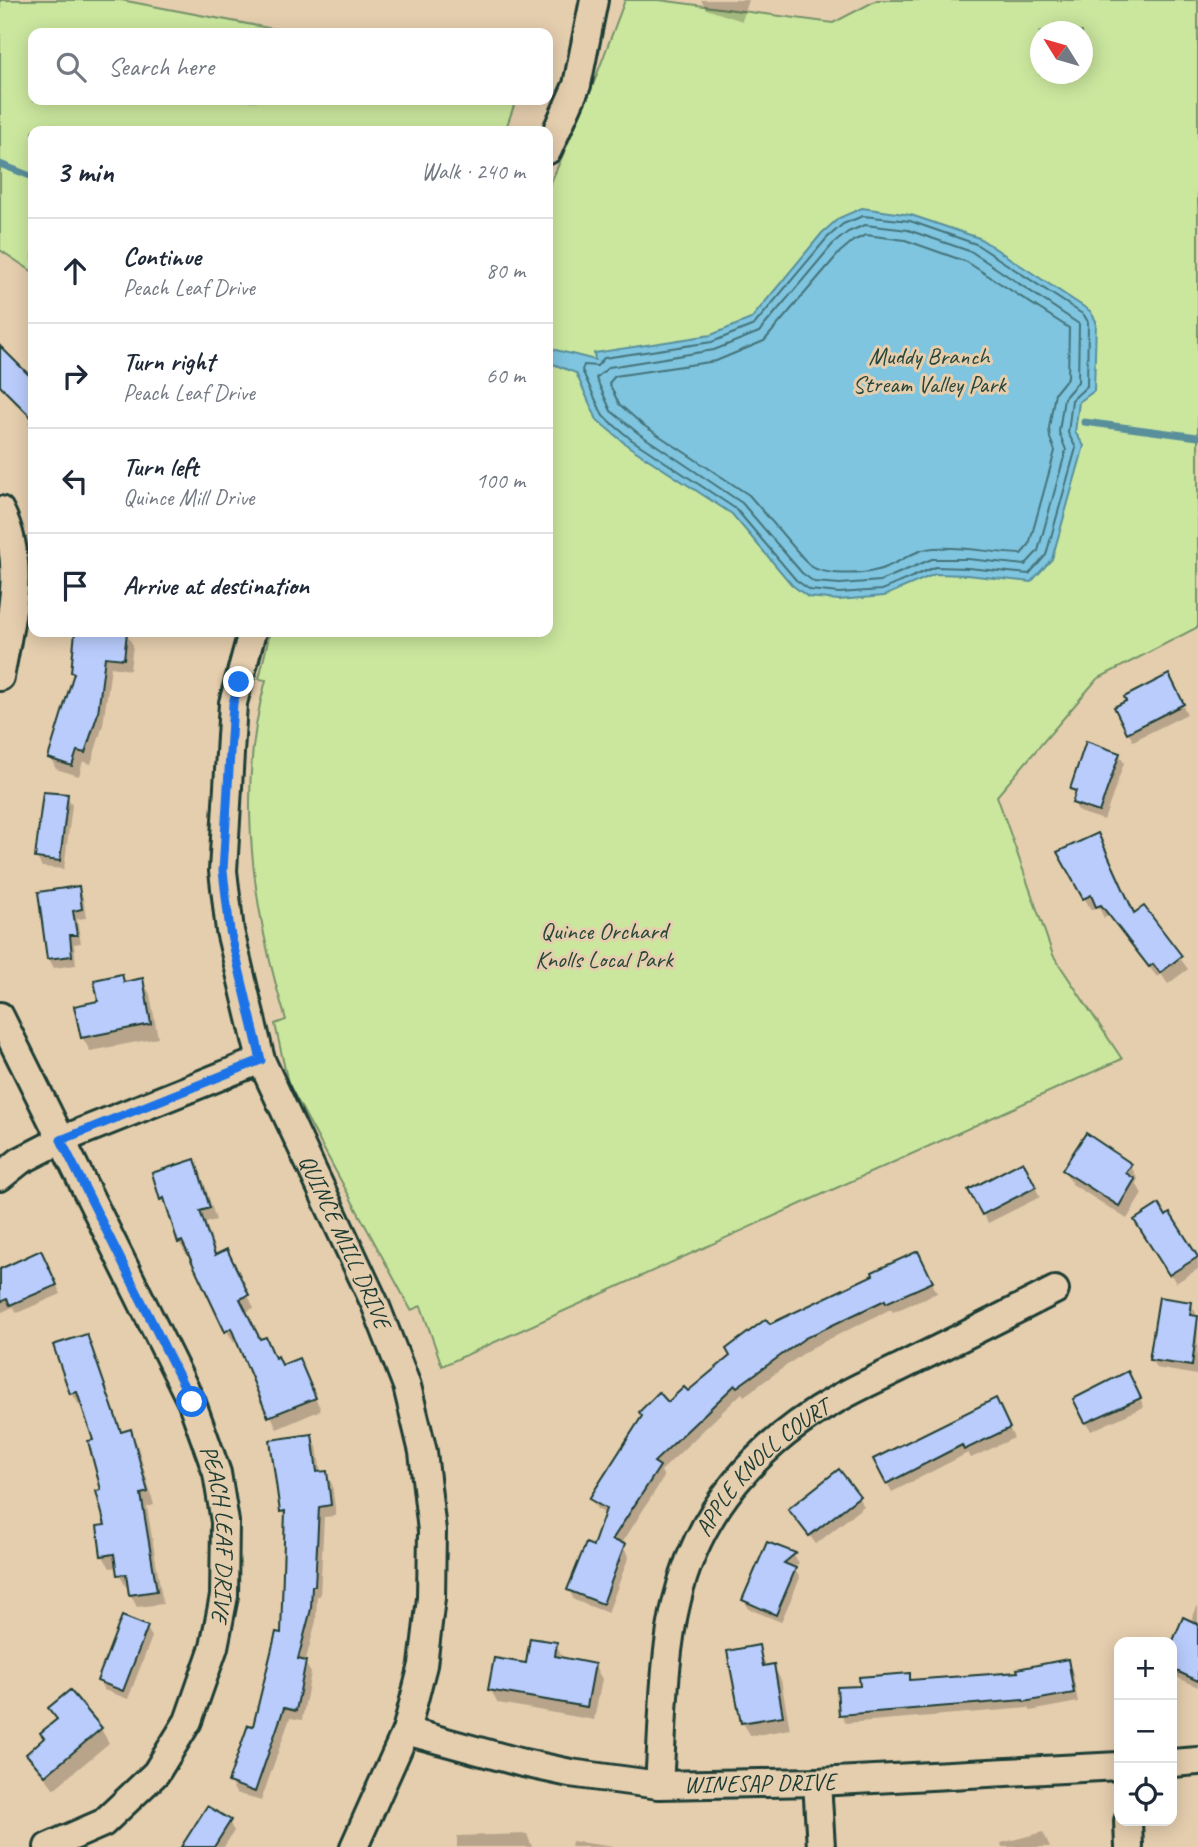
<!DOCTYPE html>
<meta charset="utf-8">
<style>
:root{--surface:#fff;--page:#f6f6f7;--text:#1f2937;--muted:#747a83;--line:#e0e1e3}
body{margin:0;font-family:Caveat,sans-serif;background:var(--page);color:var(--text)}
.controls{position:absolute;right:21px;bottom:21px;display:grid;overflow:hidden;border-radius:14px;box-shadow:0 4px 18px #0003}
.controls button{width:63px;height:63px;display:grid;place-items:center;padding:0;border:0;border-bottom:2px solid var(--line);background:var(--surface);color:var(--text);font:35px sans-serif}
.compass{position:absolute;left:1030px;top:21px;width:63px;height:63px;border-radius:50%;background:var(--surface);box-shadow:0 4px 18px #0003;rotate:307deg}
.stop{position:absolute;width:21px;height:21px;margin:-16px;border:5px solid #1a73e8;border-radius:50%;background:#fff}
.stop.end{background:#1a73e8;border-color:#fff;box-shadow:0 2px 7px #0008}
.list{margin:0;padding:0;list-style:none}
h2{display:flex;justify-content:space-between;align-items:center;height:91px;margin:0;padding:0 28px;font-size:30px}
h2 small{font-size:23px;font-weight:400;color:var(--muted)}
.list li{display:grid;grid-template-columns:46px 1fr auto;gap:21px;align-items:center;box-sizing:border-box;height:105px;padding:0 28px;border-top:2px solid var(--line)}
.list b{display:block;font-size:26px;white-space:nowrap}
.list p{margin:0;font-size:23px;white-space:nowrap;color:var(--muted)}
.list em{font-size:23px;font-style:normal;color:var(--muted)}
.icon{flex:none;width:38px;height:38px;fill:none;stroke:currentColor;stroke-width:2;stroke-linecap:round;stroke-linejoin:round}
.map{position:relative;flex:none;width:1198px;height:1847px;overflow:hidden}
.search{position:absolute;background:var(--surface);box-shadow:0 4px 18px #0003;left:28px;top:28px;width:525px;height:77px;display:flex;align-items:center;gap:18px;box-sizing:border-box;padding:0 24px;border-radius:14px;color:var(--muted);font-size:26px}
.panel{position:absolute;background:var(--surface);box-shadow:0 4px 18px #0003;left:28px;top:126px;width:525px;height:511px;border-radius:14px}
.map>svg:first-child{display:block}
</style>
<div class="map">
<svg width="1198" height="1847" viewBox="0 0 1198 1847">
<rect width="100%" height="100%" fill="#e5ceae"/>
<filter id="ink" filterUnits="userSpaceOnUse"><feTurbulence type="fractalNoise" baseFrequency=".0143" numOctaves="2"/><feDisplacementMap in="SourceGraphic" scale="14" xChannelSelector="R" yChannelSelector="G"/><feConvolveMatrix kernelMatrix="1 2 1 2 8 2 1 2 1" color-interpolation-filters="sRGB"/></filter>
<g filter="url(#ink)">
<!-- green -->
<g fill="#cbe79e" stroke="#759269" stroke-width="2" fill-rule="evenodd">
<path d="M0,0h121l174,33h-262v67h483l-11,31h-472v141l-33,-22z"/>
<path d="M625,0h34l174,23 44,-23h321v627l-101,52 -100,117 56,159 69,104 -680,307 -21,-60 -10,4 -123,-227 -13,-59 11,-4c-33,-108 -51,-229 -20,-340l-7,-1 11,-47h278v-443l45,-104zM1040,32h42v42h-42z"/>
</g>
<!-- water -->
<path fill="#7fc5e0" stroke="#598f9b" stroke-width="2" d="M862,208l49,7 68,23 111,73 6,10 -2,70 -15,11 -4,30 9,14 -32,113 -21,23 -64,-7 -32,-1 -51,22 -45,4 -31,-3 -16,-12 -60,-71 -104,-68 -31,-26 -21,-47 -28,-11v-14l47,12 -1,-7 117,-18 40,-16 71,-86 17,-15z"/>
<!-- shadow -->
<g fill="#0003">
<path d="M701,0h48l-7,21 -36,-12z"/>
<path d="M0,348l29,29 4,7v48l-5,-9 4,-3 -32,-33z"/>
<path d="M77,632h45l4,2 7,11 -3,25 -19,-3 -8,58 -12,39 -8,-3 -4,15 -23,-7 -6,-12 25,-80 -2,-5z"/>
<path d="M1173,686l14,28 -54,27 -5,-9z"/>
<path d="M1119,754l5,9 -20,57 -25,-8 -5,-9 2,-7 -4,-8z"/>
<path d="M66,796l6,9 -8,64 -22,-2 -5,-9z"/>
<path d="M1060,853l75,62 8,-6 45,60 -20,15 -7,-10 -4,3 -48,-62 -5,3 -6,-12 -7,4z"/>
<path d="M78,888l5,9 3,21 -9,1 4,24 -7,1 2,21 -22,3 -5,-9z"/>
<path d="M121,976l5,8 16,-4 8,14 8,44 -68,13 -8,-14 18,-35z"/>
<path d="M194,1161l7,12 15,47 -10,3 11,33 16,8 21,44 -8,4 14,29 5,-2 11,20 7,7 15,-6 23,50 -44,19 -39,-88 -4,2 -7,-12 -38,-78 -3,1 -7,-12 -10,-31 -7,-12z"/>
<path d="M1130,1165l8,14 -2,4 6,11 -15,25 -55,-35 -8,-14z"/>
<path d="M1028,1172l12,25 -52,26 -17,-32z"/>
<path d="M1170,1215l28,46v8l-22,14 -39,-63 28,-2z"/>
<path d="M45,1261l16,33 -44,19 -4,-6 -13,6v-42z"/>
<path d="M923,1263l14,30 -44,19 -2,-3 -80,39 -67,48 -2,-3 -81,78 3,6 -43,68 8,11 -21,57 -34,-13 -5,-10 25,-42 12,-34 -9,-5 -5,-10 76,-94 20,-12 81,-67z"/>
<path d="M1191,1304l5,9 -1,4 3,1 -1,57 -41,-7 -5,-9z"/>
<path d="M86,1336l7,12 29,85 8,-2 7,13 17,61 -7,2 16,97 -26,3 -7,-13 -1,-8 -3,1 -7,-13 -1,-7 -8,1 -8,-13 6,-29 -12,-85 -13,-37 -4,1 -7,-12z"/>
<path d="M1132,1382l12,25 -53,24 -5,-9z"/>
<path d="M1000,1409l14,29 -43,20 -3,-5 -76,39 -5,-9z"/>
<path d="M311,1436l6,10 4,28 5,-1 6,11 4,32 -12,1 -4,79h-3l-1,25 -11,42 6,10 -9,47 -12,-2 -29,83 -25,-8 -6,-11 25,-53 28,-94 3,-116 -4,-8z"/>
<path d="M839,1472l25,34 -48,38 -20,-26z"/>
<path d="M768,1544l26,11 5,8 -5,5 6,10 -19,44 -32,-13 -5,-9z"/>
<path d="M1198,1605v82l-26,-12v-33l11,-22 7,3z"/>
<path d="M147,1628l5,9 -24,62 -24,-9 -5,-9z"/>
<path d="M556,1644l8,16 30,5 8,14 -8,41 -96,-17 -8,-14z"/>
<path d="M758,1647l9,20 6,-1 8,14 9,49 -39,7 -8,-13z"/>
<path d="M1067,1661l5,9 6,32 -48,9 -1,-3 -183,15 -5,-9 21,-27 47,-12 3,7 108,-8z"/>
<path d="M70,1693l31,36 8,14 -55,46 -26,-35 17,-14 12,-20 -6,-11z"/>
<path d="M229,1822l5,9 -10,16h-41z"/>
<path d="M1043,1832l7,15h-48l-1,-4z"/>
<path d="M527,1834l5,13h-75v-11z"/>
<path d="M572,1841l43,6h-44z"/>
</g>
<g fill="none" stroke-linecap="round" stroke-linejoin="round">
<!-- shore -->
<g stroke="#457379" stroke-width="2">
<path d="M863,216l47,5 66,23 108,71 4,7 -1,64 -15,14 -4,33 8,15 -30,107 -17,19 -61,-6 -33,-1 -53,23 -43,3 -29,-3 -14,-10 -60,-71 -104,-69 -29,-24 -21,-46 2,-5 13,1 7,-8 108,-16 42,-17 73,-87 16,-14z"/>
<path d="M865,225l43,5 64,22 107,72 -1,58 -14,16 -5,34 7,18 -28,101 -13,14 -57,-6h-36l-52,22 -40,3 -26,-2 -12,-9 -60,-70 -104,-70 -27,-22 -15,-33 13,-11 105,-17 45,-18 74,-88 15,-12z"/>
<path d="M866,235l39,5 62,22 102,66 -1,49 -13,16 -6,35 1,10 5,13 -26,94 -8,9c-29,-1 -58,-8 -87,-6 -20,1 -37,17 -56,22 -17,5 -55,6 -69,-5l-60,-70 -106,-70 -24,-21 -10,-21 6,-7 101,-15 48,-20 76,-89 13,-11z"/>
</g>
<!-- stream -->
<g stroke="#598f9b" stroke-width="7">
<path d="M0,164l33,13"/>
<path d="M1084,422l114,15"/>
</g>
</g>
<!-- building -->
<g fill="#b9ccfc" stroke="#1f3d34" stroke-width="2">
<path d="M0,346l33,33v40l-33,-33z"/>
<path d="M75,632h52l-3,27 -19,-2 -7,56 -13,40 -8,-2 -5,15 -24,-8 26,-85 -3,-1z"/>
<path d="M1169,674l15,30 -57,29 -13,-26 12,-6 -2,-4z"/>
<path d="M1086,741l34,12 -21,59 -27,-9 4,-12 -6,-2z"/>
<path d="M43,792l25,2 -8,67 -25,-3z"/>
<path d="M1098,833l36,80 10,-7 38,50 -22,17 -7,-9 -4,3 -48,-62 -5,2 -5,-12 -8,4 -26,-47z"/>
<path d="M79,886l3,23 -9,2 4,24h-7l2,21 -25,3 -9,-67z"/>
<path d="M122,974l2,8 19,-4 8,46 -70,14 -7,-32 24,-5 -4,-21z"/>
<path d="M1086,1133l46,31 -6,9 9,6 -16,27 -57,-36z"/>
<path d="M195,1159l15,49 -10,3 15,44 12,-6 22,46 -9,4 20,40 6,-2 9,21 3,-2 4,9 17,-7 17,40 -48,19 -37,-89 -6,4 -43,-91 -4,2 -14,-45 -4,2 -8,-27z"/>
<path d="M1023,1161l13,26 -54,28 -14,-25z"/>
<path d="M1159,1204l7,12 4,-3 28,44 -29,18 -35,-55z"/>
<path d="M41,1250l16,35 -47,20 -3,-6 -7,3v-33z"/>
<path d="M918,1251l15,31 -47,21 -1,-3 -80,38 -68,49 -2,-2 -81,77 6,4 -48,74 13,4 -22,60 -36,-14 19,-47 7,3 13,-37 -17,-10 53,-83 -3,-4 20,-20 9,10 16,-15 4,4 42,-35 -4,-7 40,-30 4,5 103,-49 -1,-3z"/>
<path d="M1159,1297l33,5 -2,13 8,1 -6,50 -43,-6z"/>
<path d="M87,1334l34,98 10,-3 17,63 -7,2 16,97 -28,4 -3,-21 -9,1 -3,-21 -13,2 -4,-30 8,-1 -9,-34 5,-1 -13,-49 5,-1 -16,-48 -7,2 -17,-49z"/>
<path d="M1128,1371l13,27 -56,25 -12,-24z"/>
<path d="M996,1398l14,30 -46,22 -2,-5 -76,39 -13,-25z"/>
<path d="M312,1434l5,38 10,-1 4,34 -12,2 -4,79h-3l-1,23 -13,50 8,2 -10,50 -12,-3 -29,84 -27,-10 20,-57 5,1 23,-94 5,1 4,-122 -5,1 -10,-72z"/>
<path d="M839,1469l21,27 -51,40 -21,-27z"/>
<path d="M767,1542l29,11 -12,10 12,5 -20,47 -34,-15z"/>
<path d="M122,1616l26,10 -25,65 -26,-10z"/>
<path d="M1183,1617l15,7v57l-26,-12v-26z"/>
<path d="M530,1638l27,4 -2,14 40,8 -8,43 -99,-17 6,-32 32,5z"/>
<path d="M759,1645l4,21 11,-2 9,52 -42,7 -14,-72z"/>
<path d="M1068,1659l6,34 -50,9 -1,-2 -184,15 -2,-28 23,-1 -1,-9 51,-4v7l108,-8 -1,-3z"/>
<path d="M70,1690l32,38 -57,48 -19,-22 18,-16 -4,-5 17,-14 -9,-11z"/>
<path d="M207,1806l24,14 -17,27h-33z"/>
</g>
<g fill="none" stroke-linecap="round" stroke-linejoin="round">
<defs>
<g id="minor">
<path d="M548,150l29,-65 17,-85"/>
<path d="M0,510c27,52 10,113 0,167"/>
<path id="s1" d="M252,632l-19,71 -10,168 7,60 31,129 114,244 32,82 16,66 9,79 -1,67 -8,67 -17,66 -52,116"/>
<path id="s2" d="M0,1016l192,387 25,70 8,49 -1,74 -10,51 -26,74 -32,52 -53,50 -55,24"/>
<path d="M0,1177l20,-16 41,-21 200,-80"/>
<path id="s3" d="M406,1731l113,31 51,11 89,12 158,-3 302,-16"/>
<path d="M1172,1763l26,-2"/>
<path d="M817,1782l4,65"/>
<path id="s4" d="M659,1785c4,-58 4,-129 18,-185 21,-89 81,-157 160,-201 24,-14 51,-25 76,-38 48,-23 95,-47 142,-71"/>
<path d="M1128,1821l1,26"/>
</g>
</defs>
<!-- minor casing -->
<use href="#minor" stroke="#1f3d34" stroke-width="32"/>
<!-- minor -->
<use href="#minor" stroke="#e5ceae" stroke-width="26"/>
</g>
</g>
<g fill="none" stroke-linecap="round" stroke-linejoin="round" filter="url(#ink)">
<!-- route -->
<path stroke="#1a73e8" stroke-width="9" d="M192,1402l-131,-262 200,-80 -31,-129 -7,-60 10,-168 6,-21"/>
</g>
<g text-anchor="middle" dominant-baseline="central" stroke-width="6" stroke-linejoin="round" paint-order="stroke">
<!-- park labels -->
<g font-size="24" fill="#284639" stroke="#e5ceae">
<text x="929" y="356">Muddy Branch<tspan x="929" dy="28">Stream Valley Park</tspan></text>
<text x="604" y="931">Quince Orchard<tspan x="604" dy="28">Knolls Local Park</tspan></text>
</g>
<!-- street labels -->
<g font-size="24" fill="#1f3d34" stroke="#e5ceae">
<text stroke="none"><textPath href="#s1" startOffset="635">QUINCE MILL DRIVE</textPath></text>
<text stroke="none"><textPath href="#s4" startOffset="348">APPLE KNOLL COURT</textPath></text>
<text stroke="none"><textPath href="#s2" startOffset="567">PEACH LEAF DRIVE</textPath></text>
<text stroke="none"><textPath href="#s3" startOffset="360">WINESAP DRIVE</textPath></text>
</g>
</g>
</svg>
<div class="controls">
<button>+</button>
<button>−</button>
<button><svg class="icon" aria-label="locate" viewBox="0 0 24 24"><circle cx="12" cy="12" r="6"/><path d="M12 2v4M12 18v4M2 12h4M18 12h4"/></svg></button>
</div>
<svg class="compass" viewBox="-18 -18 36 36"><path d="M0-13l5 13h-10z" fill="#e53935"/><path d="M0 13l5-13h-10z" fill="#747a83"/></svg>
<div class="stop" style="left:192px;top:1402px"></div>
<div class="stop end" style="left:239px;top:682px"></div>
<div class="search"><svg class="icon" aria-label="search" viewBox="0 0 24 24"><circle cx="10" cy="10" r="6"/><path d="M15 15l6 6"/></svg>Search here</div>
<section class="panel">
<h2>3 min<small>Walk · 240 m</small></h2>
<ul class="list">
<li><svg class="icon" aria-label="ahead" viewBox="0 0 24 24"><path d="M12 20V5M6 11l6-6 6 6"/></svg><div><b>Continue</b><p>Peach Leaf Drive</p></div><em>80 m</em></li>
<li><svg class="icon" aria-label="right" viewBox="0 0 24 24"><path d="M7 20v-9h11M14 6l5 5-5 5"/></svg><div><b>Turn right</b><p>Peach Leaf Drive</p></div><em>60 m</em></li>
<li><svg class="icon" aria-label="left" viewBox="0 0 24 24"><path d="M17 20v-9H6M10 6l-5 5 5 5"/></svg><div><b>Turn left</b><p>Quince Mill Drive</p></div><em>100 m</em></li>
<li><svg class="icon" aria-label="arrive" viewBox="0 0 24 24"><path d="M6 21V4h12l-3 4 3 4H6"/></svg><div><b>Arrive at destination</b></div></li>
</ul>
</section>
</div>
